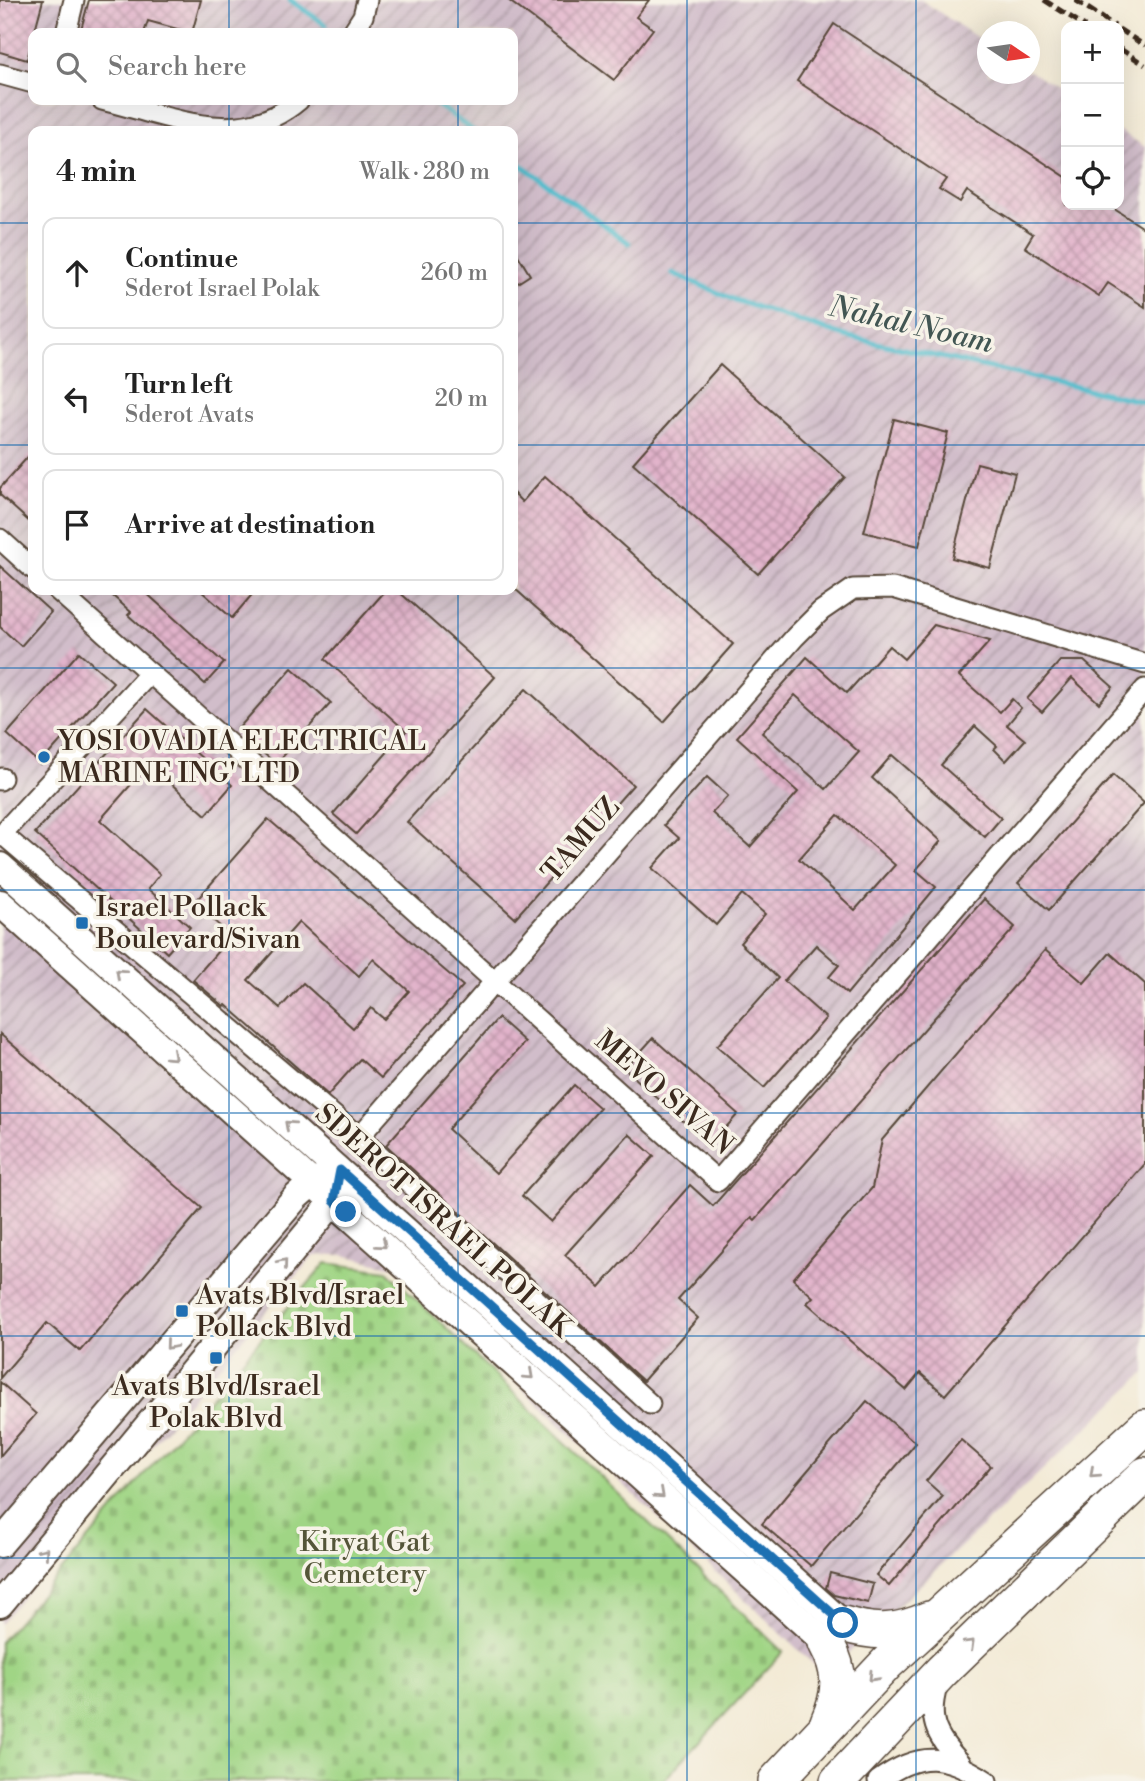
<!DOCTYPE html>
<meta charset="utf-8">
<style>
:root{--surface:#fff;--page:#f2f2f2;--text:#222;--muted:#767676;--line:#e0e0e0}
body{margin:0;font-family:"Libre Bodoni",serif;background:var(--page);color:var(--text)}
.controls{position:absolute;right:21px;top:21px;display:grid;overflow:hidden;border-radius:14px;box-shadow:0 7px 28px #0002}
.controls button{width:63px;height:63px;display:grid;place-items:center;padding:0;border:0;border-bottom:2px solid var(--line);background:var(--surface);color:var(--text);font:35px sans-serif}
.compass{position:absolute;left:977px;top:21px;width:63px;height:63px;border-radius:50%;background:var(--surface);box-shadow:0 7px 28px #0002;rotate:103deg}
.stop{position:absolute;width:21px;height:21px;margin:-16px;border:5px solid #1f6fb2;border-radius:50%;background:#fff}
.stop.end{background:#1f6fb2;border-color:#fff;box-shadow:0 2px 7px #0008}
.list{margin:0;padding:0;list-style:none}
h2{display:flex;justify-content:space-between;align-items:center;height:91px;margin:0;padding:0 28px;font-size:30px}
h2 small{font-size:23px;font-weight:400;color:var(--muted)}
.list li{display:grid;grid-template-columns:46px 1fr auto;gap:21px;align-items:center;box-sizing:border-box;height:112px;margin:0 14px 14px;padding:0 14px;border:2px solid var(--line);border-radius:14px}
.list b{display:block;font-size:26px;white-space:nowrap}
.list p{margin:0;font-size:23px;white-space:nowrap;color:var(--muted)}
.list em{font-size:23px;font-style:normal;color:var(--muted)}
.icon{flex:none;width:38px;height:38px;fill:none;stroke:currentColor;stroke-width:2;stroke-linecap:round;stroke-linejoin:round}
.map{position:relative;flex:none;width:1145px;height:1781px;overflow:hidden}
.search{position:absolute;background:var(--surface);box-shadow:0 7px 28px #0002;left:28px;top:28px;width:490px;height:77px;display:flex;align-items:center;gap:18px;box-sizing:border-box;padding:0 24px;border-radius:14px;color:var(--muted);font-size:26px}
.panel{position:absolute;background:var(--surface);box-shadow:0 7px 28px #0002;left:28px;top:126px;width:490px;height:469px;border-radius:14px}
.map>svg:first-child{display:block}
</style>
<div class="map">
<svg width="1145" height="1781" viewBox="0 0 1145 1781">
<defs>
<pattern id="industrial-furrows" width="10" height="10" patternUnits="userSpaceOnUse" patternTransform="scale(1.75)"><rect width="10" height="10" fill="#d1bdca"/><path d="M-1 1l2-2M0 10L10 0M9 11l2-2" fill="none" stroke="#ab9aa3"/></pattern>
<pattern id="cemetery-stones" width="16" height="16" patternUnits="userSpaceOnUse" patternTransform="scale(1.75)"><rect width="16" height="16" fill="#a0d585"/><path d="M2 7V4a2 2 0 0 1 4 0v3zM10 15v-3a2 2 0 0 1 4 0v3z" fill="#8bb772"/></pattern>
<pattern id="building-cross-hatch" width="8" height="8" patternUnits="userSpaceOnUse" patternTransform="scale(1.75)"><rect width="8" height="8" fill="#e2b3cb"/><path d="M0 0l8 8M0 8l8-8" fill="none" stroke="#b892a4"/></pattern>
</defs>
<rect width="100%" height="100%" fill="#f7f3e8"/>
<filter id="ink" filterUnits="userSpaceOnUse"><feTurbulence type="fractalNoise" baseFrequency=".0143" numOctaves="2"/><feDisplacementMap in="SourceGraphic" scale="14" xChannelSelector="R" yChannelSelector="G"/><feConvolveMatrix kernelMatrix="1 2 1 2 8 2 1 2 1" color-interpolation-filters="sRGB"/></filter>
<filter id="wash" filterUnits="userSpaceOnUse"><feTurbulence type="fractalNoise" baseFrequency=".00686" numOctaves="4" result="noise"/><feDisplacementMap in="SourceGraphic" scale="28" xChannelSelector="R" yChannelSelector="G"/><feGaussianBlur stdDeviation="1.57" result="paint"/><feColorMatrix in="noise" values="0 0 0 0 0 0 0 0 0 0 0 0 0 0 0 0 0 1.4 0 .05"/><feComposite in="paint" operator="in"/></filter>
<g filter="url(#wash)">
<rect width="100%" height="100%" fill="#f3ead5"/>
<!-- industrial -->
<path fill="url(#industrial-furrows)" fill-rule="evenodd" d="M0,0h921l66,44 1,30 42,-3 36,24v110h53v-75l26,17v1226l-320,302 -432,-408 -49,-12h-30l-314,369zM33,33h480v67h-480zM33,131h480v459h-480z"/>
<!-- cemetery -->
<path fill="url(#cemetery-stones)" stroke="#6e8052" stroke-width="2" d="M326,1263l61,8 396,381 -120,129h-663v-139z"/>
<g fill="none" stroke-linecap="round" stroke-linejoin="round">
<!-- stream -->
<g stroke="#52bdcd" stroke-width="5">
<path d="M290,0l36,25"/>
<path d="M430,100l44,31"/>
<path d="M513,159l116,84"/>
<path d="M672,273l63,27 110,36 300,66"/>
</g>
</g>
<g id="blocks">
<!-- building -->
<g fill="url(#building-cross-hatch)" fill-rule="evenodd">
<path d="M0,0h43l-16,60 -27,-8z"/>
<path d="M89,0h112l-9,33 -44,-12 -4,12h-64z"/>
<path d="M508,0h141l-13,17 17,12 -39,51z"/>
<path d="M834,24l232,153v28h42l37,24v78l-37,-24 -9,13 -74,-49 8,-13 -66,-43 -7,11 -21,-13 7,-10 -149,-98z"/>
<path d="M513,247l17,28 -17,11z"/>
<path d="M720,365l125,112 -87,97 -125,-111z"/>
<path d="M894,419l54,14 -29,113 -55,-14z"/>
<path d="M33,451v74l-33,-30v-7z"/>
<path d="M977,463l38,10 -25,95 -38,-10z"/>
<path d="M545,476l188,168 -69,78 -151,-135v-94l9,9z"/>
<path d="M0,566l51,46 -30,34 -21,-19z"/>
<path d="M106,590h37l81,73 -19,21 -77,-69 3,-3z"/>
<path d="M200,590h56l-24,28z"/>
<path d="M386,590h11l98,87 -139,157 -23,-20 73,-83 -81,-72z"/>
<path d="M934,625l56,16 -31,35 41,36 12,-13 9,9 -14,17 18,15 -19,21 -12,-12 3,-3 -22,-20 -34,39 60,53 -16,19 -93,-82 -20,23 69,63 -25,29 20,17 -89,107 -18,-17 10,-12 -23,-20 -32,36 42,37 -62,70 -47,-42 61,-68 -38,-35 25,-29 -23,-20 -26,31 -64,-57 27,-30 -15,-13 43,-48 21,19 -16,17 38,34 48,-55 -61,-55 70,-80 40,36 42,-47 15,13zM795,695l64,57 -33,37 -64,-56zM838,815l57,50 -40,45 -56,-51z"/>
<path d="M79,652l34,30 -73,82 -33,-30z"/>
<path d="M1060,661h24l29,26 -14,16 -27,-25 -30,34 -15,-13z"/>
<path d="M292,668l39,35 -55,61 -39,-34z"/>
<path d="M526,689l107,96 -118,133 -108,-96z"/>
<path d="M147,709l85,76 -26,30 -57,-51 -49,56 60,54 -12,15 42,38 -23,26 -132,-120z"/>
<path d="M1113,775l31,28 -95,107 -31,-27z"/>
<path d="M268,819l195,167 -82,92 -21,-19 -32,36 -102,-90 -2,1 -31,-26 38,-44 -37,-33zM299,922l60,54 14,-17 36,32 -25,28 -13,-11 -18,20 -50,-45 -23,25 -32,-28z"/>
<path d="M984,899l31,28 -260,293 -3,-3 -74,83 20,18 -55,63 -257,-236 112,-127 27,24 -77,87 48,44 78,-88 26,23 -78,88 29,26 78,-88 25,22 -89,99 35,32 90,-102 23,21z"/>
<path d="M1045,950l39,33 26,-30 35,31v180l-200,231 -25,-22 -14,17 -99,-87 6,-6 -20,-18 79,-91 10,-48z"/>
<path d="M0,1034l202,174 -122,143 -33,-28 -47,55z"/>
<path d="M653,1038l85,76 -28,31 -85,-76z"/>
<path d="M0,1382l36,32 -36,42z"/>
<path d="M867,1401l49,42 -105,123 -49,-42z"/>
<path d="M961,1440l30,26 -102,120 -13,-11 67,-79 -17,-15z"/>
<path d="M830,1573l43,11 -5,19 -34,-8 -8,-7z"/>
</g>
</g>
</g>
<g filter="url(#ink)">
<use href="#blocks" fill-opacity="0" stroke="#574739" stroke-width="2"/>
<g fill="none" stroke-linecap="round" stroke-linejoin="round">
<defs>
<g id="street">
<path d="M66,33l8,-33"/>
<path d="M352,33l11,-17 4,-16"/>
<path d="M0,74l33,9"/>
<path d="M102,100c68,16 138,51 197,0"/>
<path d="M0,539l33,30"/>
<path d="M57,590l661,591 427,-492"/>
<path d="M0,780l2,-2"/>
<path d="M2,834l357,303 291,267"/>
<path d="M0,836l150,-163"/>
<path d="M359,1137l436,-500 26,-26 32,-22 40,-1 252,76"/>
<path d="M939,1681c-13,37 -4,55 22,82"/>
<path d="M878,1781c42,-31 68,-27 109,0"/>
</g>
<g id="secondary">
<path d="M0,866l843,758"/>
<path d="M0,903l826,740"/>
<path d="M0,1544l296,-347 16,-14 14,-6"/>
<path d="M0,1604l334,-403 4,-17"/>
</g>
<g id="highway">
<path d="M843,1624c33,10 55,9 86,-5"/>
<path d="M826,1643c16,29 15,50 2,79"/>
<path d="M776,1781l111,-118 258,-236"/>
<path d="M838,1781l104,-110 203,-196"/>
</g>
</defs>
<!-- street casing -->
<use href="#street" stroke="#574739" stroke-width="23"/>
<!-- secondary casing -->
<use href="#secondary" stroke="#574739" stroke-width="30"/>
<!-- highway casing -->
<use href="#highway" stroke="#574739" stroke-width="38"/>
<!-- street -->
<use href="#street" stroke="#fff" stroke-width="19"/>
<!-- secondary -->
<use href="#secondary" stroke="#fff" stroke-width="26"/>
<!-- highway -->
<use href="#highway" stroke="#fff" stroke-width="35"/>
<!-- rail -->
<g stroke="#3b2a1e" stroke-width="5" stroke-dasharray="10 5" stroke-linecap="butt">
<path d="M1044,0l41,26"/>
<path d="M1075,0l40,26"/>
<path d="M1119,29l26,17"/>
<path d="M1119,48l26,17"/>
</g>
</g>
<!-- one-way arrows -->
<defs><path id="oneway-chevron" d="M-2-3.5L2.5 0L-2 3.5" fill="none" stroke-width="1.6" stroke-linecap="round" stroke-linejoin="round" transform="scale(1.75)"/></defs>
<g stroke="#a79f9a">
<use href="#oneway-chevron" transform="translate(120 973) rotate(-138)"/>
<use href="#oneway-chevron" transform="translate(172 1056) rotate(42)"/>
<use href="#oneway-chevron" transform="translate(289 1125) rotate(-138)"/>
<use href="#oneway-chevron" transform="translate(382 1244) rotate(41)"/>
<use href="#oneway-chevron" transform="translate(283 1263) rotate(-50)"/>
<use href="#oneway-chevron" transform="translate(170 1345) rotate(130)"/>
<use href="#oneway-chevron" transform="translate(529 1375) rotate(42)"/>
<use href="#oneway-chevron" transform="translate(1094 1473) rotate(138)"/>
<use href="#oneway-chevron" transform="translate(660 1494) rotate(42)"/>
<use href="#oneway-chevron" transform="translate(44 1552) rotate(-50)"/>
<use href="#oneway-chevron" transform="translate(970 1644) rotate(-44)"/>
<use href="#oneway-chevron" transform="translate(873 1677) rotate(134)"/>
</g>
</g>
<g fill="none" stroke-linecap="round" stroke-linejoin="round" filter="url(#ink)">
<!-- route -->
<path stroke="#1f6fb2" stroke-width="9" d="M346,1212l-12,-11 6,-31 503,453"/>
</g>
<!-- grid -->
<path fill="none" stroke="#1f6fb2" stroke-width="2" stroke-opacity="0.55" d="M229,0v33M458,0v33M687,0v1781M916,0v1781M229,100v31M458,100v31M0,223h33M513,223h632M0,445h33M513,445h632M229,590v1191M458,590v1191M0,668h1145M0,890h1145M0,1113h1145M0,1336h1145M0,1558h1145"/>
<!-- markers -->
<g fill="#1f6fb2" stroke="#f7f3e8" stroke-width="2.5">
<circle cx="44" cy="757" r="7"/>
<rect x="75" y="916" width="14" height="14" rx="3.5"/>
<rect x="175" y="1304" width="14" height="14" rx="3.5"/>
<rect x="209" y="1351" width="14" height="14" rx="3.5"/>
</g>
<g text-anchor="middle" dominant-baseline="central" stroke-width="7" stroke-linejoin="round" paint-order="stroke">
<!-- poi labels -->
<g font-size="28" fill="#3b2a1e" stroke="#f7f3e8" text-anchor="start">
<text x="58" y="741">YOSI OVADIA ELECTRICAL<tspan x="58" dy="32">MARINE ING' LTD</tspan></text>
<text x="96" y="907">Israel Pollack<tspan x="96" dy="32">Boulevard/Sivan</tspan></text>
<text x="196" y="1295">Avats Blvd/Israel<tspan x="196" dy="32">Pollack Blvd</tspan></text>
<text x="216" y="1386" text-anchor="middle">Avats Blvd/Israel<tspan x="216" dy="32">Polak Blvd</tspan></text>
</g>
<!-- street labels -->
<g font-size="28" fill="#3b2a1e" stroke="#f7f3e8">
<text transform="translate(581 840) rotate(-49)">TAMUZ</text>
<text transform="translate(664 1093) rotate(41)">MEVO SIVAN</text>
<text transform="translate(443 1221) rotate(42)">SDEROT ISRAEL POLAK</text>
</g>
<!-- park labels -->
<g font-size="28" fill="#545538" stroke="#f7f3e8">
<text x="365" y="1542">Kiryat Gat<tspan x="365" dy="32">Cemetery</tspan></text>
</g>
<!-- water labels -->
<g font-size="30" font-style="italic" fill="#425653" stroke="#f7f3e8">
<text transform="translate(911 325) rotate(13)">Nahal Noam</text>
</g>
</g>
</svg>
<div class="controls">
<button>+</button>
<button>−</button>
<button><svg class="icon" aria-label="locate" viewBox="0 0 24 24"><circle cx="12" cy="12" r="6"/><path d="M12 2v4M12 18v4M2 12h4M18 12h4"/></svg></button>
</div>
<svg class="compass" viewBox="-18 -18 36 36"><path d="M0-13l5 13h-10z" fill="#e53935"/><path d="M0 13l5-13h-10z" fill="#767676"/></svg>
<div class="stop" style="left:843px;top:1623px"></div>
<div class="stop end" style="left:346px;top:1212px"></div>
<div class="search"><svg class="icon" aria-label="search" viewBox="0 0 24 24"><circle cx="10" cy="10" r="6"/><path d="M15 15l6 6"/></svg>Search here</div>
<section class="panel">
<h2>4 min<small>Walk · 280 m</small></h2>
<ul class="list">
<li><svg class="icon" aria-label="ahead" viewBox="0 0 24 24"><path d="M12 20V5M6 11l6-6 6 6"/></svg><div><b>Continue</b><p>Sderot Israel Polak</p></div><em>260 m</em></li>
<li><svg class="icon" aria-label="left" viewBox="0 0 24 24"><path d="M17 20v-9H6M10 6l-5 5 5 5"/></svg><div><b>Turn left</b><p>Sderot Avats</p></div><em>20 m</em></li>
<li><svg class="icon" aria-label="arrive" viewBox="0 0 24 24"><path d="M6 21V4h12l-3 4 3 4H6"/></svg><div><b>Arrive at destination</b></div></li>
</ul>
</section>
</div>
